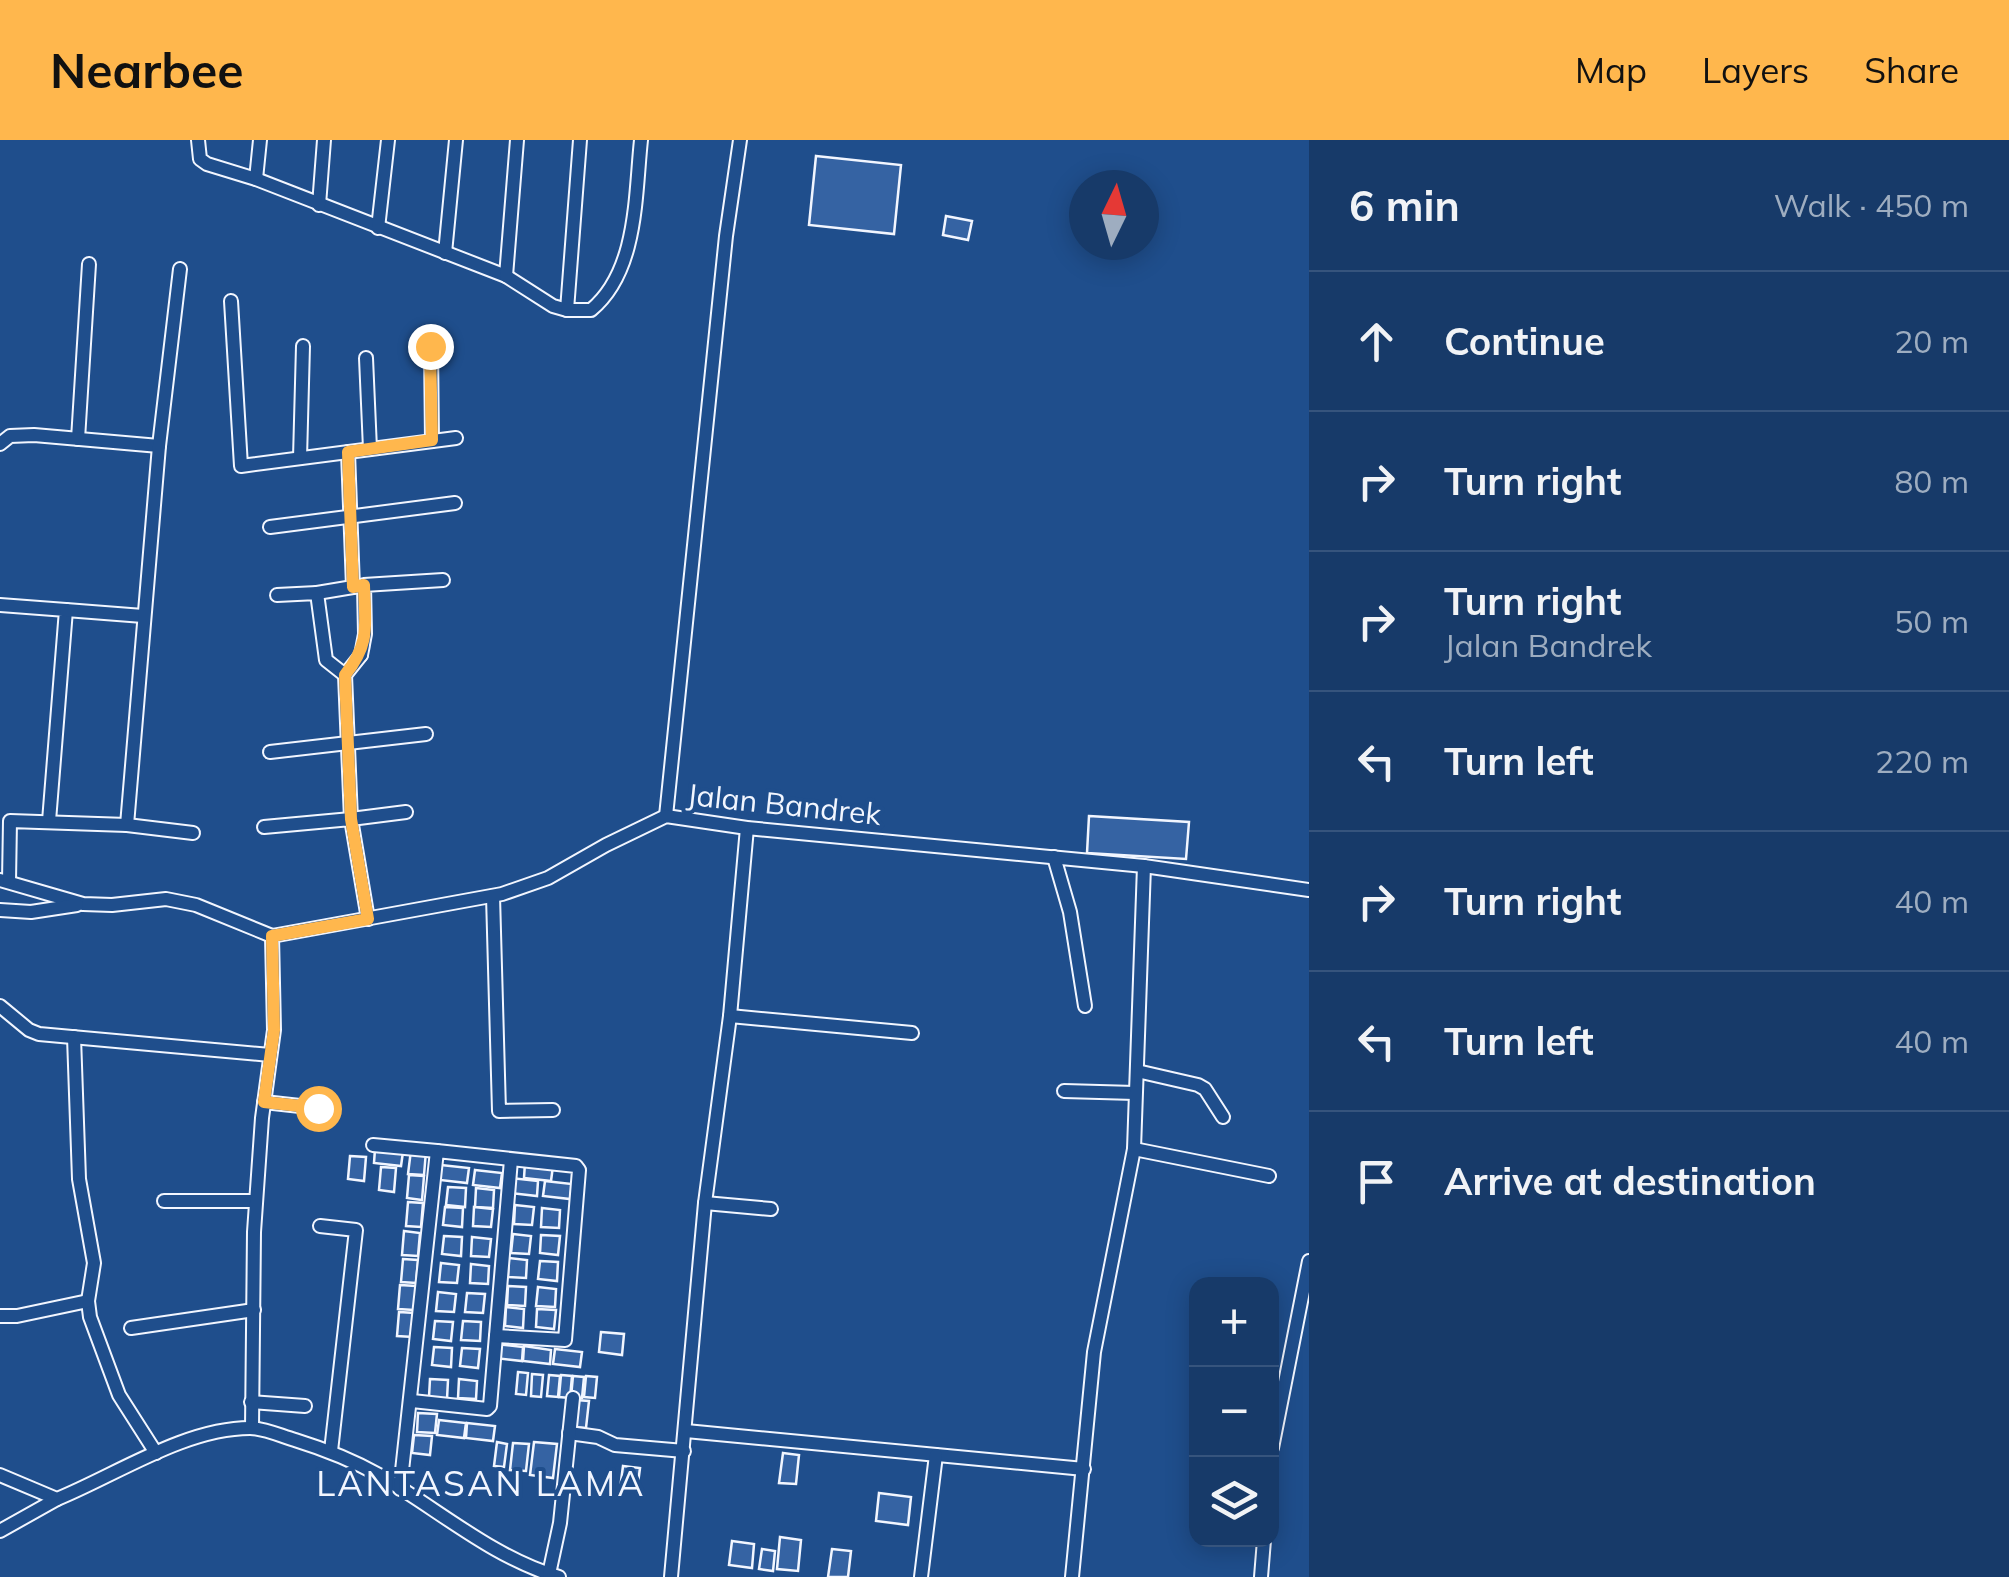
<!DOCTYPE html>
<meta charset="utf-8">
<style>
:root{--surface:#173a69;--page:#20416f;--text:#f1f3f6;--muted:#9eadc0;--line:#36547d;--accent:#ffb74d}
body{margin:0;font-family:Mulish,sans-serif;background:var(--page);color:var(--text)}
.controls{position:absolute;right:30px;bottom:30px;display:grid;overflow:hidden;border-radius:20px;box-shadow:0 5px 25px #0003}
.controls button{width:90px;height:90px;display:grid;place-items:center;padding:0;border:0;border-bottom:2px solid var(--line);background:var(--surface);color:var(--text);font:50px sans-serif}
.compass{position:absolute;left:1069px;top:30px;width:90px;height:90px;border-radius:50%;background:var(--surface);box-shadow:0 5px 25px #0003;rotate:5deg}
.stop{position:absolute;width:30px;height:30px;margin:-22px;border:8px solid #ffb74d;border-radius:50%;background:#fff}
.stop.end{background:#ffb74d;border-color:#fff;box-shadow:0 2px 10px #0008}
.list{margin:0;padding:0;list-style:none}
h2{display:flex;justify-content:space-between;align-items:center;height:130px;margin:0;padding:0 40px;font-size:42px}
h2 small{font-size:32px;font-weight:400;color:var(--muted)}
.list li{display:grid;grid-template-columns:65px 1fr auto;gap:30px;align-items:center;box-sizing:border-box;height:140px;padding:0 40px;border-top:2px solid var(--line)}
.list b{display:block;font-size:38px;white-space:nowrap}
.list p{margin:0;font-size:32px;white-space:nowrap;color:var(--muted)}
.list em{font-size:32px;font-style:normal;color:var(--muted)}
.icon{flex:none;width:55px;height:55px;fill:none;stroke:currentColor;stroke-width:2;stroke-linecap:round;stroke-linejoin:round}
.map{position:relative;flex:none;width:1309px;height:1437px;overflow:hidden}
header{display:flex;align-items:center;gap:60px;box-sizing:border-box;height:140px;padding:0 50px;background:var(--accent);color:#111}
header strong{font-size:48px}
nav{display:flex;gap:55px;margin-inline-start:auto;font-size:35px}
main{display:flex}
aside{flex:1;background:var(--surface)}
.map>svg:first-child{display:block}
</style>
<header>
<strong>Nearbee</strong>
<nav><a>Map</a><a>Layers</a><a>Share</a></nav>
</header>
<main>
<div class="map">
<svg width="1309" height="1437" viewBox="0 0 1309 1437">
<rect width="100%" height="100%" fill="#1f4e8c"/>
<!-- building -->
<g fill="#3563a3" stroke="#f2f6ff" stroke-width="2.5">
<path d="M816,16l85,9 -7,69 -85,-9z"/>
<path d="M946,76l26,5 -4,19 -25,-5z"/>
<path d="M1089,676l100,6 -3,37 -99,-6z"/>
<path d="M375,1009l28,3 -2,14 -27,-3z"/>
<path d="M411,1010l15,1 -2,24 -16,-1z"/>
<path d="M350,1016l16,1 -2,24 -16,-2z"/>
<path d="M525,1023l28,3 -2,15 -27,-3z"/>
<path d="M441,1025l28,3 -2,15 -27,-3z"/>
<path d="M381,1027l15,1 -2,24 -15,-2z"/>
<path d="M475,1030l27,3 -2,15 -27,-3z"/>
<path d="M409,1035l15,1 -2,24 -15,-2z"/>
<path d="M511,1038l27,3 -1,15 -27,-3z"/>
<path d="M545,1041l27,3 -2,15 -27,-3z"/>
<path d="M448,1047l18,1 -1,19 -19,-2z"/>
<path d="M476,1048l18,2 -1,18 -18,-1z"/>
<path d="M408,1062l15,1 -2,24 -15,-1z"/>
<path d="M515,1065l19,2 -2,18 -18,-1z"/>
<path d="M445,1067l18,1 -1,19 -19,-2z"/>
<path d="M474,1067l19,2 -2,18 -18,-1z"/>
<path d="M542,1068l18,2 -1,18 -18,-1z"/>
<path d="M404,1091l16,2 -2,23 -16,-1z"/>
<path d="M513,1094l18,2 -2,18 -18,-1z"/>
<path d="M541,1095l19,1 -2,19 -18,-2z"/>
<path d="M444,1096l18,1 -1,19 -19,-2z"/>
<path d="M472,1097l19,2 -2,18 -18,-1z"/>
<path d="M509,1118l18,2 -1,18 -18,-1z"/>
<path d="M403,1119l15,1 -2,23 -15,-1z"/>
<path d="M540,1121l18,1 -1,19 -19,-2z"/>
<path d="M441,1123l18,2 -2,18 -18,-1z"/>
<path d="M471,1124l18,2 -1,18 -18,-1z"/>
<path d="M400,1145l16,1 -2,24 -16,-1z"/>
<path d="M508,1146l18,1 -1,19 -18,-1z"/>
<path d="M538,1147l18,2 -1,18 -19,-1z"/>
<path d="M438,1152l18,2 -2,18 -18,-1z"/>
<path d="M467,1153l18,1 -2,19 -18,-1z"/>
<path d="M506,1167l18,2 -1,19 -18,-2z"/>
<path d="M537,1169l19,1 -2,19 -18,-2z"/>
<path d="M399,1172l16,1 -2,24 -16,-1z"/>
<path d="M435,1181l18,1 -2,19 -18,-2z"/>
<path d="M463,1181l18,1 -1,19 -19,-1z"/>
<path d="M601,1192l23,2 -2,21 -23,-3z"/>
<path d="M496,1204l27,3 -1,14 -27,-3z"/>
<path d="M524,1206l27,4 -1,14 -27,-3z"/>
<path d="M434,1207l18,1 -1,19 -19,-2z"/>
<path d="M462,1208l18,1 -2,19 -18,-2z"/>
<path d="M555,1209l27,3 -2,15 -27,-3z"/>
<path d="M518,1232l10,1 -2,22 -10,-1z"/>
<path d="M532,1234l11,1 -2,22 -10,-1z"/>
<path d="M549,1235l11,1 -2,21 -11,-1z"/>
<path d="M561,1235l11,1 -2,22 -11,-1z"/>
<path d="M573,1236l11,1 -2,21 -11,-1z"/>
<path d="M586,1236l11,1 -2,21 -11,-1z"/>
<path d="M430,1239l18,1 -1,19 -18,-2z"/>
<path d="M459,1239l18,2 -1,18 -18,-1z"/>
<path d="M576,1260l13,1 -3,27 -13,-1z"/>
<path d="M418,1273l19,1 -2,19 -18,-1z"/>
<path d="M439,1280l27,3 -2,15 -27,-3z"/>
<path d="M467,1283l28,3 -2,15 -27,-3z"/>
<path d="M414,1295l18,1 -2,19 -18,-2z"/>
<path d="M497,1302l10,2 -3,23 -10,-1z"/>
<path d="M534,1302l23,2 -4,34 -23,-3z"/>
<path d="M513,1303l16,1 -3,27 -16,-1z"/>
<path d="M783,1313l16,2 -3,29 -17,-1z"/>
<path d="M623,1326l17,2 -3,23 -17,-2z"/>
<path d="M879,1353l32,4 -3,28 -32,-4z"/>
<path d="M780,1397l21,3 -3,31 -21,-2z"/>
<path d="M732,1401l22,3 -2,24 -23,-3z"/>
<path d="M762,1409l13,2 -2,20 -14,-2z"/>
<path d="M832,1409l19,2 -3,26h-20z"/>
</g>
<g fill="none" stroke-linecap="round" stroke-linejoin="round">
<defs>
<g id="minor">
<path d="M198,0l2,19 7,5 49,15 250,97 47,30 14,4 13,-170"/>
<path d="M256,39l4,-39"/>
<path d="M319,65l5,-65"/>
<path d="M378,88l10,-88"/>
<path d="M445,113l11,-113"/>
<path d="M506,136l11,-136"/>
<path d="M231,161l10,165 215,-28"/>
<path d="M567,170h24c47,-39 44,-115 50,-170"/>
<path d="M431,206l1,95"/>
<path d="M366,218l4,91"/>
<path d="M78,299l11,-175"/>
<path d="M0,304l10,-8 24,-1 125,11"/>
<path d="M348,312l5,135"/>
<path d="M300,318l3,-112"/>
<path d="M270,387l185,-24"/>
<path d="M317,453l42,-7"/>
<path d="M277,455l40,-2 9,67 19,15"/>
<path d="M0,465l66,5 -17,211"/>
<path d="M66,470l77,6"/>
<path d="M363,505l-2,10 4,-21 -1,-49 79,-5"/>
<path d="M361,515l-16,20 6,144 55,-7"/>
<path d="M270,612l156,-18"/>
<path d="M666,676l60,-580 14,-96"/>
<path d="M127,685l32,-379 21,-177"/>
<path d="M264,687l87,-8 17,100"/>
<path d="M1054,717l16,55 15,94"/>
<path d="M0,740l83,24 29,1 54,-6 30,6 76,31"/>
<path d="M9,741l1,-60 117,4 66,8"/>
<path d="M493,756l6,215 54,-1"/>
<path d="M0,770l31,2 46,-7"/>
<path d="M272,796l230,-42 46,-16 58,-33 60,-29 81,12 397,38 165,24"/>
<path d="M0,866l29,24 10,4 231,21"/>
<path d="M730,876l182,17"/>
<path d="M74,897l5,142 15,84 -6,38 2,16 29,78 37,58"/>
<path d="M1137,931l61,14 7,4 18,28"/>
<path d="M1064,951l71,2"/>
<path d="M264,962l54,6"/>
<path d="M373,1005l64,6"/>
<path d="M1134,1009l135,27"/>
<path d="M164,1061h92"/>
<path d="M705,1063l66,6"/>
<path d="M320,1086l36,4 -25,221"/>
<path d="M0,1176h17l71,-15"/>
<path d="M131,1188l123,-18"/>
<path d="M412,1261l75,8 3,-3 21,-246"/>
<path d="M251,1262l54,4"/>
<path d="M252,1288l2,-196 8,-114 12,-88 -2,-94"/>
<path d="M686,1291l398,38"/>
<path d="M569,1293l29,4 17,8 69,6"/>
<path d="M1272,1308l37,-187"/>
<path d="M0,1335l57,24c59,-24 128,-71 193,-71 14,0 31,8 45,12 29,9 57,20 84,35 59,34 114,83 180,102"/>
<path d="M400,1349l37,-338 139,15 3,4 -14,170 -69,-4"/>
<path d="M0,1391l57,-32"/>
<path d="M549,1434l11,-51 13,-125"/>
<path d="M671,1437l34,-374 25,-187 17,-188"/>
<path d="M921,1437l15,-122"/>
<path d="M1072,1437l22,-225 40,-203 10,-283"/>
<path d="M1261,1437l3,-37"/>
</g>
</defs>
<!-- minor casing -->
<use href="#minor" stroke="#f2f6ff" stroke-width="16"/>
<!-- minor -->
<use href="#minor" stroke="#1f4e8c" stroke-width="12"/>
</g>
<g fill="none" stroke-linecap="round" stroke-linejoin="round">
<!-- route -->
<path stroke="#ffb74d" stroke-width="12" d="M318,968l-54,-6 10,-72 -2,-94 96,-17 -17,-100 -6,-144c26,-33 20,-50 19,-90l-11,2 -5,-135 84,-12 -2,-94"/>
</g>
<g text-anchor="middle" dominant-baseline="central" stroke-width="8" stroke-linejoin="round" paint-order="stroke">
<!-- street labels -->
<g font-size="30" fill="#f2f6ff" stroke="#1f4e8c">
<text transform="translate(784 664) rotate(6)">Jalan Bandrek</text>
</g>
<!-- quarter labels -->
<g font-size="35" letter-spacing="2.5" fill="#f2f6ff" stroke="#1f4e8c">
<text x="481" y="1343">LANTASAN LAMA</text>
</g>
</g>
</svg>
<div class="controls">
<button>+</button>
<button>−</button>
<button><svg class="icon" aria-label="layers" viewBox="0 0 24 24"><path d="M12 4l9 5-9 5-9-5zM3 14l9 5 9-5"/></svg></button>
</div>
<svg class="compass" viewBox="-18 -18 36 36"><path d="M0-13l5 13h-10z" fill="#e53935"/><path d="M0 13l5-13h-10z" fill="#9eadc0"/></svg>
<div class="stop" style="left:318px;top:968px"></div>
<div class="stop end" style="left:430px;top:206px"></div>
</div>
<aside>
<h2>6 min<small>Walk · 450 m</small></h2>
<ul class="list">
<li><svg class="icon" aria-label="ahead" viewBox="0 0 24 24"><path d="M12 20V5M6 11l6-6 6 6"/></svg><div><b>Continue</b></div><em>20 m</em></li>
<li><svg class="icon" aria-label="right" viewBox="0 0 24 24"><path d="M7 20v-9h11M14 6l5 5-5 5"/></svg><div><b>Turn right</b></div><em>80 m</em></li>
<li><svg class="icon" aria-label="right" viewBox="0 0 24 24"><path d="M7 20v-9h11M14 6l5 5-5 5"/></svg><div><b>Turn right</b><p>Jalan Bandrek</p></div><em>50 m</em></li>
<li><svg class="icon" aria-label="left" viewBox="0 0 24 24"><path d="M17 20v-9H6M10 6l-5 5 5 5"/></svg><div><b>Turn left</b></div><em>220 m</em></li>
<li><svg class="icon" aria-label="right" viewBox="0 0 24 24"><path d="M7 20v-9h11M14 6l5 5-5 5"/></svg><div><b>Turn right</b></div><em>40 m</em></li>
<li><svg class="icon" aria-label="left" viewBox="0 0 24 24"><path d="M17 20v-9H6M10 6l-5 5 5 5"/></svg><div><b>Turn left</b></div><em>40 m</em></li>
<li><svg class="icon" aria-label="arrive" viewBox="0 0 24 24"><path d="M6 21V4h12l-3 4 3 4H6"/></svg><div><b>Arrive at destination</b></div></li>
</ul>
</aside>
</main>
